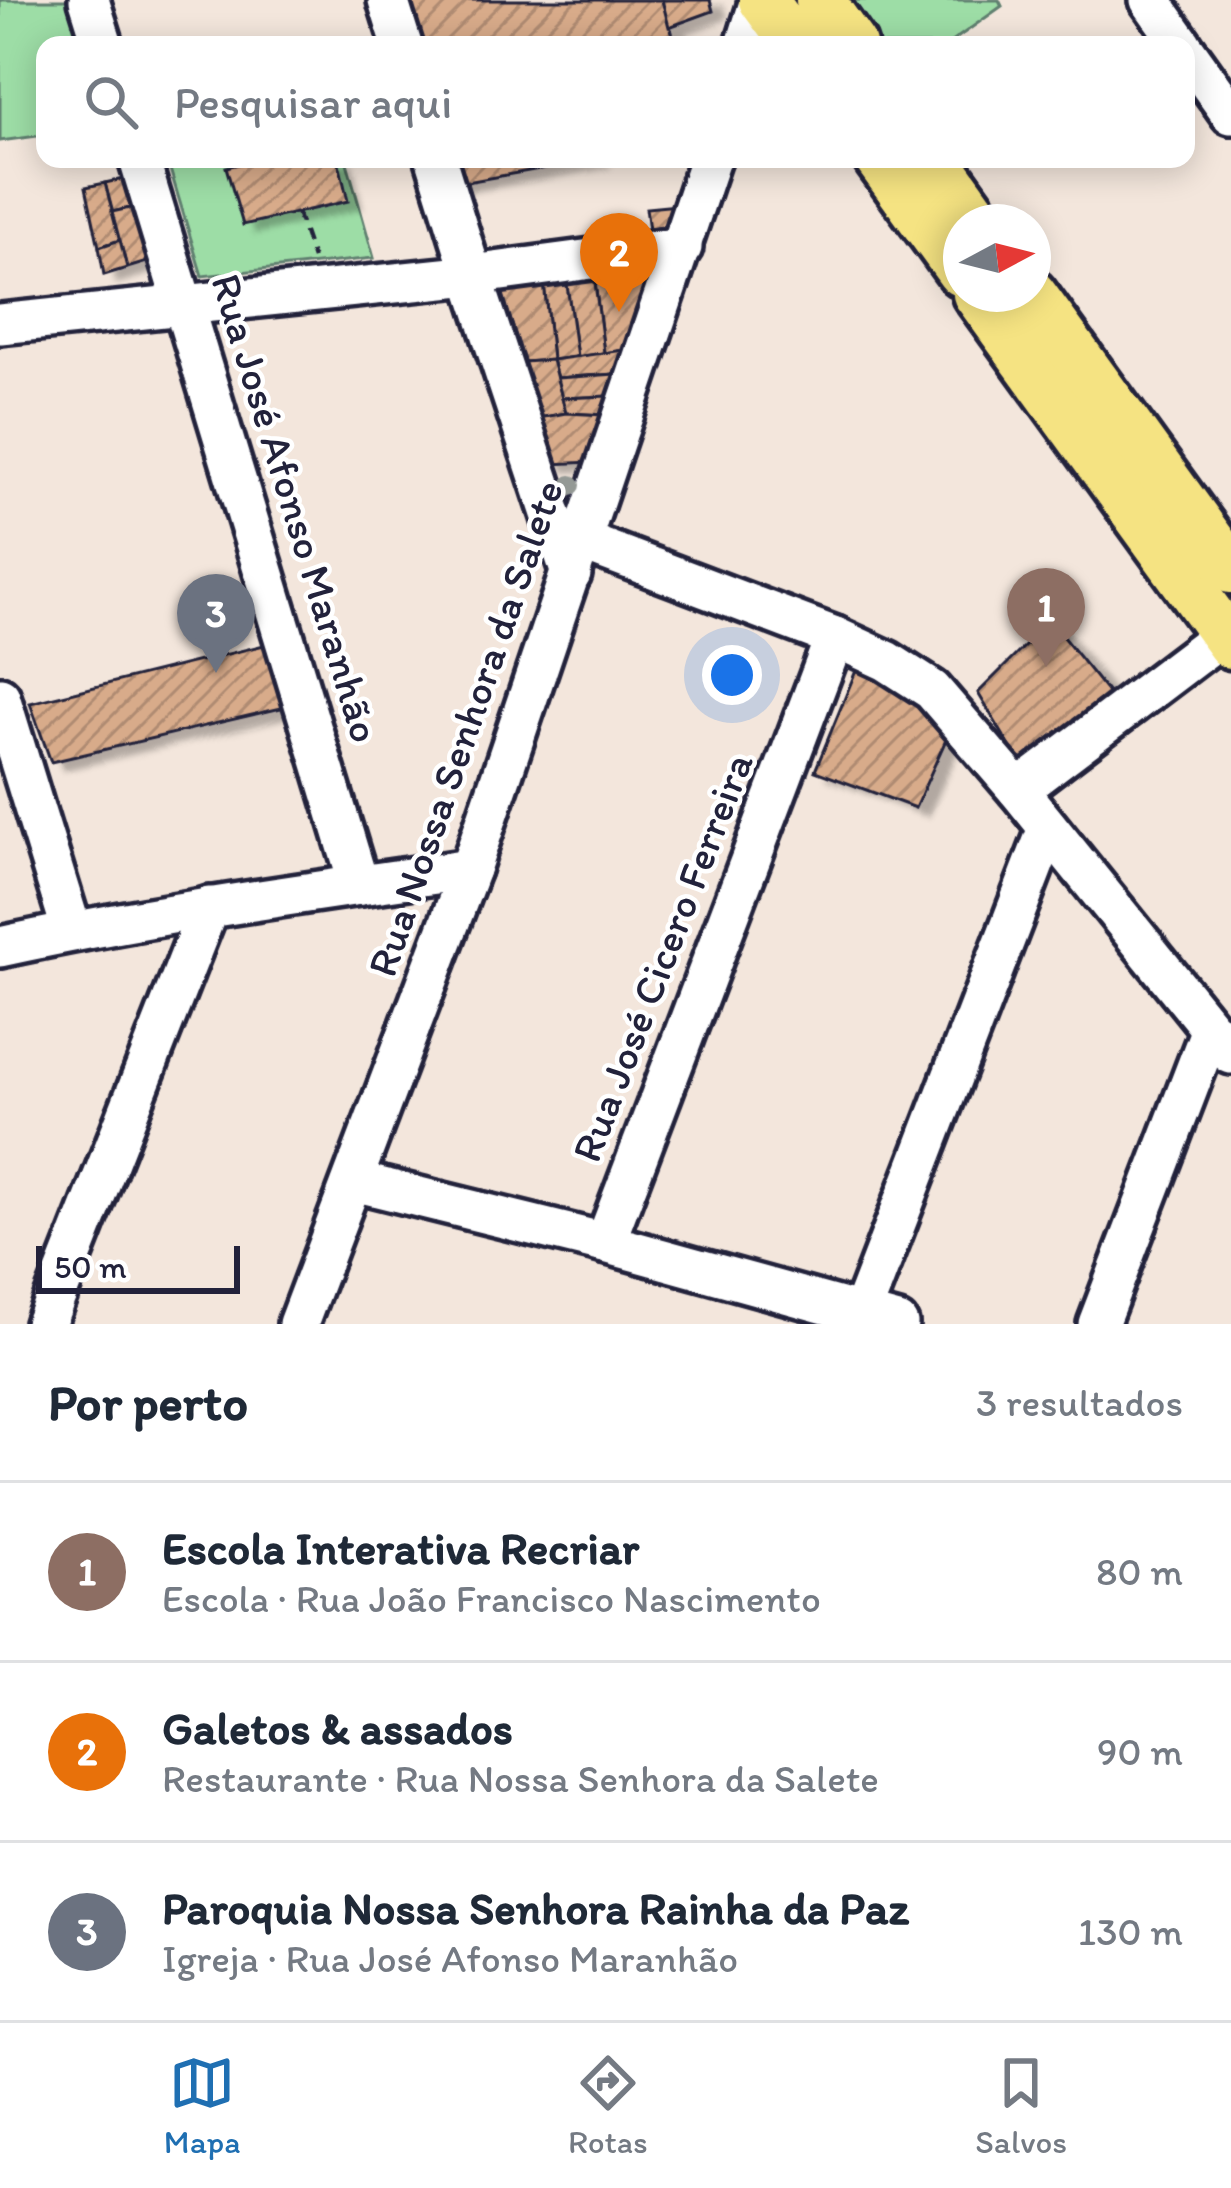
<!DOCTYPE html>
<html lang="pt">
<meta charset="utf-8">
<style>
:root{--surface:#fff;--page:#f2f2f3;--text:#1f2937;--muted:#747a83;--line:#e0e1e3;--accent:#1f6fb2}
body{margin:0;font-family:Itim,sans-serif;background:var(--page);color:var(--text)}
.compass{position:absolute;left:943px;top:204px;width:108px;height:108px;border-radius:50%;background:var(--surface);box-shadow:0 6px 30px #0003;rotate:83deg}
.scale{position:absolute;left:36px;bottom:30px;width:204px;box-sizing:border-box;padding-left:12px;border:6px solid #22223b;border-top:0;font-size:33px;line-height:42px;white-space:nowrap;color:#22223b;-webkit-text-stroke:9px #fff;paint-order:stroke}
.you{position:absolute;left:732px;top:675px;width:42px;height:42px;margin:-30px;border:9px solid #fff;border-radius:50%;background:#1a73e8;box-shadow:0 0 0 18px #1a73e833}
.badge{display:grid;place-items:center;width:78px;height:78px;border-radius:50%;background:var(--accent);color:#fff;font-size:39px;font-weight:700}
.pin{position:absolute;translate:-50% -99px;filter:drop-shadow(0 3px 6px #0008)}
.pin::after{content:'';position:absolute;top:63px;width:42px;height:36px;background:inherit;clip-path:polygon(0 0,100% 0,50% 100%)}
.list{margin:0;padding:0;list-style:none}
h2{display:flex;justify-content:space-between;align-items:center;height:156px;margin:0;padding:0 48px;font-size:51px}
h2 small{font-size:39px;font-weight:400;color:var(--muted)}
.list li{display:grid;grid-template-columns:78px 1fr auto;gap:36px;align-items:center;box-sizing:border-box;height:180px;padding:0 48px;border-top:3px solid var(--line)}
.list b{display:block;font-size:45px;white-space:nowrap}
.list p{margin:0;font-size:39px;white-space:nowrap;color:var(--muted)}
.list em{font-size:39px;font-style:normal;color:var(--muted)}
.icon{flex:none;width:66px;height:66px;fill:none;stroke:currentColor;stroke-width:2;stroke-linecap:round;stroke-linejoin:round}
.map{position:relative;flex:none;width:1231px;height:1324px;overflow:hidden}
.search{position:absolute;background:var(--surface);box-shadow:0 6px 30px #0003;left:36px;right:36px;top:36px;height:132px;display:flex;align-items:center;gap:30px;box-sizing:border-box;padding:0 42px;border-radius:24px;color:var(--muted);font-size:45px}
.sheet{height:696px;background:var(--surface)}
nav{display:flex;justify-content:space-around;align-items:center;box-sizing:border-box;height:168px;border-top:3px solid var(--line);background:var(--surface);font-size:33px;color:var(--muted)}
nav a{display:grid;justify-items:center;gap:6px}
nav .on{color:var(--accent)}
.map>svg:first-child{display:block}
</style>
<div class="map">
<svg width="1231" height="1324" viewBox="0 0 1231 1324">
<defs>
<pattern id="building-hatch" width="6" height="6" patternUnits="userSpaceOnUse" patternTransform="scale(3)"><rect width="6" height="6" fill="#d8ab8a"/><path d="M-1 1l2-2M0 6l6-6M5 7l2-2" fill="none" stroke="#af8b72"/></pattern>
<filter id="shadow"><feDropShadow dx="13" dy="7" stdDeviation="3" flood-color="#0004"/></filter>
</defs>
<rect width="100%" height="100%" fill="#f3e6dc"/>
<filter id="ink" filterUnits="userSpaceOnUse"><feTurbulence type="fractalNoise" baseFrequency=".00833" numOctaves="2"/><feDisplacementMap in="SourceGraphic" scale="24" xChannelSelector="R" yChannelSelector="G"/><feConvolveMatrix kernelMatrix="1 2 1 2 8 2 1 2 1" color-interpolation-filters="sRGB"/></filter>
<g filter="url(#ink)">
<!-- green -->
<g fill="#9ddda6" stroke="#608070" stroke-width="3">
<path d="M0,0h67l14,45h-36v90l-45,6z"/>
<path d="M849,0h150l3,6 -55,39h-69z"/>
<path d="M167,159h179l28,99 -172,18z"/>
</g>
<!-- building -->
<g fill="url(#building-hatch)" stroke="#22223b" stroke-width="3" filter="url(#shadow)">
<path d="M388,0h274l14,45h-274z"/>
<path d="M662,0h48l3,11 -44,16z"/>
<path d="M260,159h78l10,42 -105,24 -17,-58z"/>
<path d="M436,159h161l-153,27z"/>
<path d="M137,176l6,29 -31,7 -7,-29z"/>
<path d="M105,183l15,57 -21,7 -13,-60z"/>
<path d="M143,205l11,55 -27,8 -15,-56z"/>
<path d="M678,205l-4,21 -25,4 -3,-22z"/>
<path d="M120,240l7,28 -23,7 -5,-28z"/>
<path d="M656,267l-32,83 -20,3 -10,-78z"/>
<path d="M594,275l10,78 -27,4 -11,-79z"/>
<path d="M566,278l11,79 -25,3 -8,-77z"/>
<path d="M544,283l8,77 -29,2 -22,-75z"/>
<path d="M624,350l-8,24 -59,4 -5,-18z"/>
<path d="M552,360l14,53 -27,5 -16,-56z"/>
<path d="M616,374l-6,22 -48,2 -5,-20z"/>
<path d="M610,396l-5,19 -39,-2 -4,-15z"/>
<path d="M566,413l39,2 -13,47 -41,2 -12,-46z"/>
<path d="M1050,621l59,73 -89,69 -42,-70z"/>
<path d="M272,643l18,63 -239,56 -21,-59z"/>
<path d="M873,663l50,32 26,38 -34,75 -100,-37 40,-98z"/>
</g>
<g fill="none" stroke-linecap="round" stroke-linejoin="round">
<defs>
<g id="minor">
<path d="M89,0l14,45"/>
<path d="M388,0l14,45"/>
<path d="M1150,0l32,45"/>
<path d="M746,45l14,-45"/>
<path d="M1186,51l45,63"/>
<path d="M139,159l220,726"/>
<path d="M436,159l36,116 99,299"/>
<path d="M0,324l472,-49 210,-28"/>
<path d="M582,541l253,96 52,24 45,29 86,100 213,264"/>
<path d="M0,697l72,234"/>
<path d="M1018,790l206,-156"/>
<path d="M0,947c155,-34 313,-55 470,-78"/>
<path d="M354,1181l251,62 293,81"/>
<path d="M605,1243l230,-606"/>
<path d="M861,1314l187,-486"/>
<path d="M45,1324l164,-417"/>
<path d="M298,1324l172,-455 240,-710"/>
<path d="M1098,1324l113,-295"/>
</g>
<g id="major">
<path d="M763,0l33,45"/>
<path d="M820,0l32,45"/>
<path d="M879,159l82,113"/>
<path d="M935,159l45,63"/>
<path d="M977,294l254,350"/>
<path d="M1032,294l199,275"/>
</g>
</defs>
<!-- minor casing -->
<use href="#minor" stroke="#22223b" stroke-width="48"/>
<!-- major casing -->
<use href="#major" stroke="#22223b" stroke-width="57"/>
<!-- path -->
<path stroke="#22223b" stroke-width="4.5" stroke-dasharray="12 9" stroke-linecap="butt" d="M297,212l16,47"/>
<!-- minor -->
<use href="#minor" stroke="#fff" stroke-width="39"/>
<!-- major -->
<use href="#major" stroke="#f5e382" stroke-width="48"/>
</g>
<!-- trees -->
<circle fill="#949995" cx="571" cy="485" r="10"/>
</g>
<g text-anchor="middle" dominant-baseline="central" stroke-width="9" stroke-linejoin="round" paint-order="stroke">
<!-- street labels -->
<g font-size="42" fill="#22223b" stroke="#fff">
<text transform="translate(296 508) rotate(73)">Rua José Afonso Maranhão</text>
<text transform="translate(465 728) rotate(-71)">Rua Nossa Senhora da Salete</text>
<text transform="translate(662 957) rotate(-69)">Rua José Cicero Ferreira</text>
</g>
</g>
</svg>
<svg class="compass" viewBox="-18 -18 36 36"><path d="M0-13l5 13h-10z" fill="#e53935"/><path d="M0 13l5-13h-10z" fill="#747a83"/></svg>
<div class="scale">50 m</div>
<div class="you"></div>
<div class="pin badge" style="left:1046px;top:667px;background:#8d6e63">1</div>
<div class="pin badge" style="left:619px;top:312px;background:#e8710a">2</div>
<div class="pin badge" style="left:216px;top:673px;background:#6b7280">3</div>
<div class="search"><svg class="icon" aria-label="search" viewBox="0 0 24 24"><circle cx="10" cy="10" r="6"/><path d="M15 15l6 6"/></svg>Pesquisar aqui</div>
</div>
<section class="sheet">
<h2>Por perto<small>3 resultados</small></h2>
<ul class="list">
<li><span class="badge" style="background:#8d6e63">1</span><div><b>Escola Interativa Recriar</b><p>Escola · Rua João Francisco Nascimento</p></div><em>80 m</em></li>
<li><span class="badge" style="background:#e8710a">2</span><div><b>Galetos &amp; assados</b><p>Restaurante · Rua Nossa Senhora da Salete</p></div><em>90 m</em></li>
<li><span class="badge" style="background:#6b7280">3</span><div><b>Paroquia Nossa Senhora Rainha da Paz</b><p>Igreja · Rua José Afonso Maranhão</p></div><em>130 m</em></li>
</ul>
</section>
<nav>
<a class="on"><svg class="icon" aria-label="map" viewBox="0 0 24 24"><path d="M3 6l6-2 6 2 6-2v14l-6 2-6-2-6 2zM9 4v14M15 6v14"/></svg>Mapa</a>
<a><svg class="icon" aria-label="directions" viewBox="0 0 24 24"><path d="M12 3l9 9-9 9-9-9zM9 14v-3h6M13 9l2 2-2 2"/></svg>Rotas</a>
<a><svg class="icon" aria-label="saved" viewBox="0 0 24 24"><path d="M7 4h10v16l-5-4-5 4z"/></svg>Salvos</a>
</nav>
